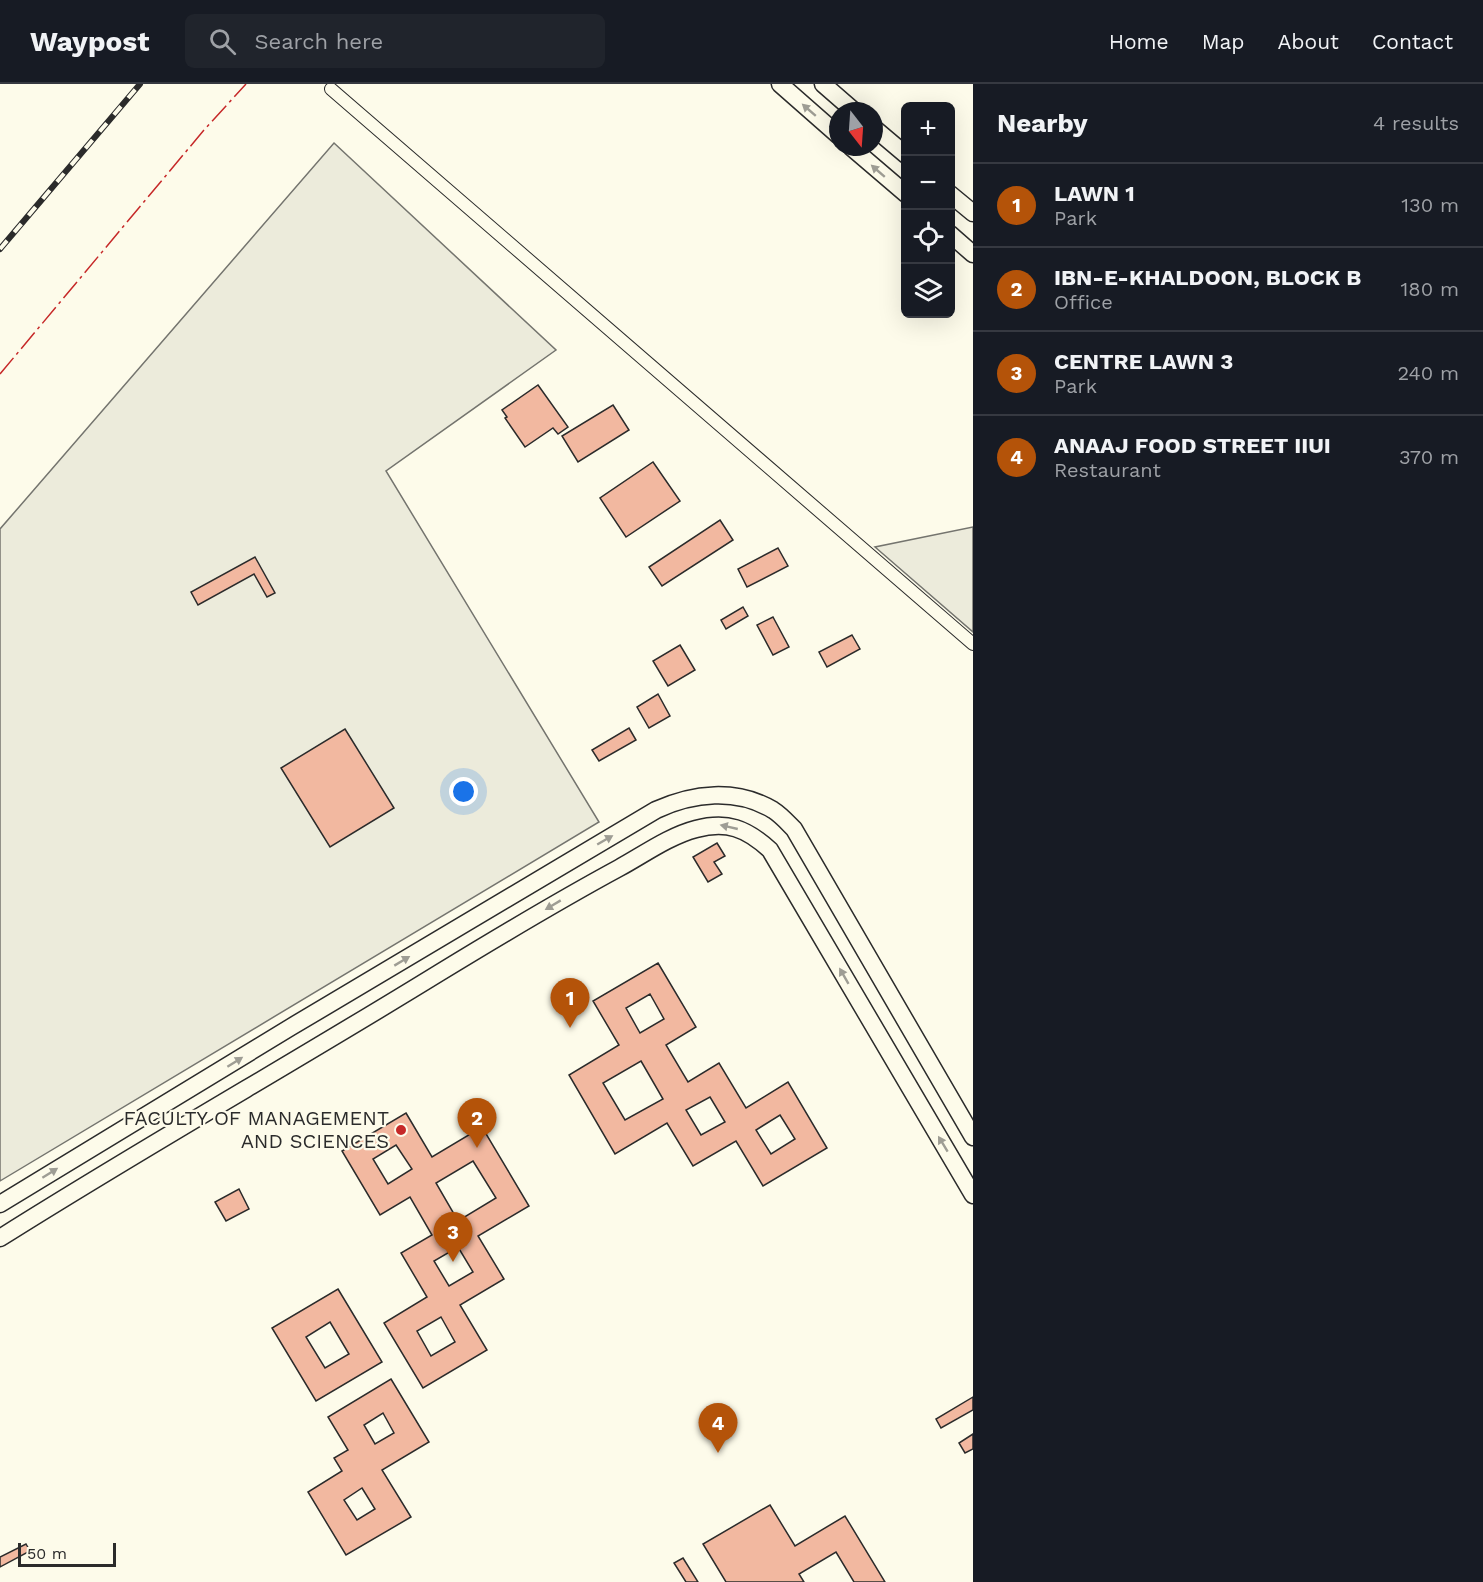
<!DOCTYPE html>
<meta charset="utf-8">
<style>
:root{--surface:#171b24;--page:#20242c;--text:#f1f3f6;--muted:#9ea1a6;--line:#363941;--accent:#b45309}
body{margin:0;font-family:"Work Sans",sans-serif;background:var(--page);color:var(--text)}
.controls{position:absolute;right:18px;top:18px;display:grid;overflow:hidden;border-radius:9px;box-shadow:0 6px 24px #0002}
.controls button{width:54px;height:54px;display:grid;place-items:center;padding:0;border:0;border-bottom:2px solid var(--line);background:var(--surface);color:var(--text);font:30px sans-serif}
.compass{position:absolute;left:829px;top:18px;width:54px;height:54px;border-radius:50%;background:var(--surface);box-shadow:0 6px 24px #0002;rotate:163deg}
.scale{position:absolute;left:18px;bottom:15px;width:98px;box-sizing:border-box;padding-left:6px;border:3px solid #2b2b2b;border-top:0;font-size:16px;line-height:21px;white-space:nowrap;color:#2b2b2b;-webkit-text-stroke:4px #fdfbea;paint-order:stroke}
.you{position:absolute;left:464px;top:708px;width:21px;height:21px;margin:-15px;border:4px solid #fff;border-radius:50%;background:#1a73e8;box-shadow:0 0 0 9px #1a73e833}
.badge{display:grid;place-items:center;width:39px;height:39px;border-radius:50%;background:var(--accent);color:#fff;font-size:20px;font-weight:700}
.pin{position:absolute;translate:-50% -50px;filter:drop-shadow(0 2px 3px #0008)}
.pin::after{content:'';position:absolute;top:32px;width:21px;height:18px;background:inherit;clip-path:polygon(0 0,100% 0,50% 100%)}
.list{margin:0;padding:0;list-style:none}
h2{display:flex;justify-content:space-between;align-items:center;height:78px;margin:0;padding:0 24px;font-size:26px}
h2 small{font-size:20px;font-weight:400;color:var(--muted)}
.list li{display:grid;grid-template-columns:39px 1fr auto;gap:18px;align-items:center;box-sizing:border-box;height:84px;padding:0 24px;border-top:2px solid var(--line)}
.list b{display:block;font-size:22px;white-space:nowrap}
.list p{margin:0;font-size:20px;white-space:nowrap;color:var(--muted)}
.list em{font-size:20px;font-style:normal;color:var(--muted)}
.icon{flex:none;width:33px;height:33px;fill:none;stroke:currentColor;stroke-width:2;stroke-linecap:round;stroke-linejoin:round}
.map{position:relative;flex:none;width:973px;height:1498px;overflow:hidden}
header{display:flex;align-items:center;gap:36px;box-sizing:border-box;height:84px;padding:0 30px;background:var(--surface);border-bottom:2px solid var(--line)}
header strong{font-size:28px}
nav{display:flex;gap:33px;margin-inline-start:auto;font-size:21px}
.search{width:420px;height:54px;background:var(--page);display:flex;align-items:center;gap:15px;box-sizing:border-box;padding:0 21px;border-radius:9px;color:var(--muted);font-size:22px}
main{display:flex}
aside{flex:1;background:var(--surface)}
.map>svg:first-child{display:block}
</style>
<header>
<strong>Waypost</strong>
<div class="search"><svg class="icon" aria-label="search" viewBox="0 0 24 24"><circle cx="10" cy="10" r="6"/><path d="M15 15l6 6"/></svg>Search here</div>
<nav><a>Home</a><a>Map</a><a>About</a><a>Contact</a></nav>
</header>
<main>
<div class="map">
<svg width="973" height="1498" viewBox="0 0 973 1498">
<rect width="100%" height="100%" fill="#fdfbea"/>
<!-- green -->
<g fill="#ecebdb" stroke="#74746e" stroke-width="1.5">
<path d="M334,59l222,207 -170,121 213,351 -599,359v-652z"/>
<path d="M973,443v105l-98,-85z"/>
</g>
<!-- building -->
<g fill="#f2b8a0" stroke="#2b2b2b" stroke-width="1.5" fill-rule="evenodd">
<path d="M538,301l30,42 -10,7 -5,-6 -28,19 -20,-29 2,-1 -5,-7z"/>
<path d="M613,321l16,25 -51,32 -16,-26z"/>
<path d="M653,378l27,39 -54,36 -26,-39z"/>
<path d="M720,436l13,20 -71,46 -13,-19z"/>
<path d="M778,464l10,18 -41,21 -9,-18z"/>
<path d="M255,473l20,36 -8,4 -13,-23 -56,31 -7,-13z"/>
<path d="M743,523l5,9 -22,13 -5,-9z"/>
<path d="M773,533l16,30 -16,8 -16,-30z"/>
<path d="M852,551l8,14 -33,18 -8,-15z"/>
<path d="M680,561l15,25 -27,16 -15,-25z"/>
<path d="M658,610l12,22 -21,12 -12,-21z"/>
<path d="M629,644l7,12 -37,21 -7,-11z"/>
<path d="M345,645l49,79 -64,39 -49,-79z"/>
<path d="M717,759l8,13 -11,6 8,12 -14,8 -15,-25z"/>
<path d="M658,879l38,64 -30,18 22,37 31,-19 27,45 42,-26 39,66 -64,38 -27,-45 -43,25 -26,-43 -52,31 -46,-79 50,-30 -26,-44zM650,910l14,25 -24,14 -14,-25zM641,977l22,38 -38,21 -22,-37zM710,1013l15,25 -24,13 -15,-25zM780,1031l15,24 -24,15 -15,-24z"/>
<path d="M406,1029l26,44 50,-30 47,79 -51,30 26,43 -44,26 27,45 -64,38 -39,-65 43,-26 -26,-44 31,-18 -22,-38 -30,18 -38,-64zM396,1061l16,24 -24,15 -15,-25zM473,1077l23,37 -38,23 -22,-38zM458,1163l15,25 -24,14 -15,-25zM441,1233l14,25 -24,14 -14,-25z"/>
<path d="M239,1105l10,20 -23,12 -11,-19z"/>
<path d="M338,1205l44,73 -66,39 -44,-73zM330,1238l19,32 -24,14 -19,-31z"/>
<path d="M391,1295l38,63 -47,28 29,47 -65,38 -38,-63 34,-21 -8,-13 14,-8 -20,-33zM383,1329l11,20 -19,11 -11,-19zM362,1404l13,21 -18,11 -13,-20z"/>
<path d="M973,1313v13l-32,18 -5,-9z"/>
<path d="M973,1350v15l-8,4 -6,-10z"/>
<path d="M770,1421l25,41 50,-30 40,66h-31l-18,-30 -37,22 5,8h-78l-23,-38z"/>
<path d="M26,1460l4,7 -30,16v-10z"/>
<path d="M683,1474l15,24h-12l-12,-19z"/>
</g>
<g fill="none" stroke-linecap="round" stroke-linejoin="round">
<defs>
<path id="street" d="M331,5l642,555"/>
<g id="secondary">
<path d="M780,0l58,51"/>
<path d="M823,0l31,27"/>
<path d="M874,44l32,27"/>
<path d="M851,63l55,47"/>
<path d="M950,110l23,19"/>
<path d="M950,150l23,20"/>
<path d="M0,1120l291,-177 365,-217c37,-17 80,-22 117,0 8,5 15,13 21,19l179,308"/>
<path d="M0,1154c144,-91 293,-175 439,-265 59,-36 119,-72 180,-105 24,-13 50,-32 77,-39 31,-8 50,-1 74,21l203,345"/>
</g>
</defs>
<!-- street casing -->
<use href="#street" stroke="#2b2b2b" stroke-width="14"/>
<!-- secondary casing -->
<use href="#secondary" stroke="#2b2b2b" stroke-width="19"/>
<!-- street -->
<use href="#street" stroke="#fdfbea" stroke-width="12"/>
<!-- secondary -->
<use href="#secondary" stroke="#fdfbea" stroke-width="16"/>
<defs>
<path id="rail" d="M0,165l140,-165"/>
</defs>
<!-- rail casing -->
<use href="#rail" stroke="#2b2b2b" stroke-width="6"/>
<!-- rail -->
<use href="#rail" stroke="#fdfbea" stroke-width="4" stroke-dasharray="11" stroke-linecap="butt"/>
<!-- power -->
<path stroke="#c62828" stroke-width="1.5" stroke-dasharray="21 4.5 3 4.5" stroke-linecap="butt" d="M0,290l204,-244 42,-46"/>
</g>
<!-- one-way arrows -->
<defs><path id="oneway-solid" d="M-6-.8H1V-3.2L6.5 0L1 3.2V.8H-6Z" transform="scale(1.5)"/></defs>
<g fill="#9e9d94">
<use href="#oneway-solid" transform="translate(809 26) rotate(-139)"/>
<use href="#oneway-solid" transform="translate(878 87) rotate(-139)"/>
<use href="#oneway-solid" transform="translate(729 743) rotate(-167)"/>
<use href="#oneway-solid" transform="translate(605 756) rotate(-30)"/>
<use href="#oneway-solid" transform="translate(553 821) rotate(149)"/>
<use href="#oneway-solid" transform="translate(402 877) rotate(-31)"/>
<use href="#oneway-solid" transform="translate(844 892) rotate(-120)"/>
<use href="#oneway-solid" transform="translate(235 978) rotate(-32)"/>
<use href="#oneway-solid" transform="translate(943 1060) rotate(-121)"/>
<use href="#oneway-solid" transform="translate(50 1089) rotate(-32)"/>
</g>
<!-- markers -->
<circle fill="#c62828" stroke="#fdfbea" stroke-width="2" cx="401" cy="1046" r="6"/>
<g text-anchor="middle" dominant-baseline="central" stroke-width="4.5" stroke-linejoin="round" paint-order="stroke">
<!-- poi labels -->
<g font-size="20" fill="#2b2b2b" stroke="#fdfbea" text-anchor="end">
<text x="389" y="1034">FACULTY OF MANAGEMENT<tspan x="389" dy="23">AND SCIENCES</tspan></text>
</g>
</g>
</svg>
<div class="controls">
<button>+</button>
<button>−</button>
<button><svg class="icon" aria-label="locate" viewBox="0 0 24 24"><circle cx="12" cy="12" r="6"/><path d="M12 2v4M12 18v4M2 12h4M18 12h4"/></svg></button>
<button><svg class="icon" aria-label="layers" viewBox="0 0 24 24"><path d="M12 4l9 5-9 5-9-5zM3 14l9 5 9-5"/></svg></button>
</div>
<svg class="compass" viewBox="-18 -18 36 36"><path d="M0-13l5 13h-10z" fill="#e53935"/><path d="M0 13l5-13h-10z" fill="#9ea1a6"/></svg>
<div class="scale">50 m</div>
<div class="you"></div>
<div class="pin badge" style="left:570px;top:944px">1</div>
<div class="pin badge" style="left:477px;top:1064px">2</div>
<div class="pin badge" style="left:453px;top:1178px">3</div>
<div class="pin badge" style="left:718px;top:1369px">4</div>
</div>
<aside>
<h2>Nearby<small>4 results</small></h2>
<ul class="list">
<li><span class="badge">1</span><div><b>LAWN 1</b><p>Park</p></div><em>130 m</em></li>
<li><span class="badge">2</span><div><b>IBN-E-KHALDOON, BLOCK B</b><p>Office</p></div><em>180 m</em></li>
<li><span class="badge">3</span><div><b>CENTRE LAWN 3</b><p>Park</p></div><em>240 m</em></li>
<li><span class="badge">4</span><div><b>ANAAJ FOOD STREET IIUI</b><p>Restaurant</p></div><em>370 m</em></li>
</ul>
</aside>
</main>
